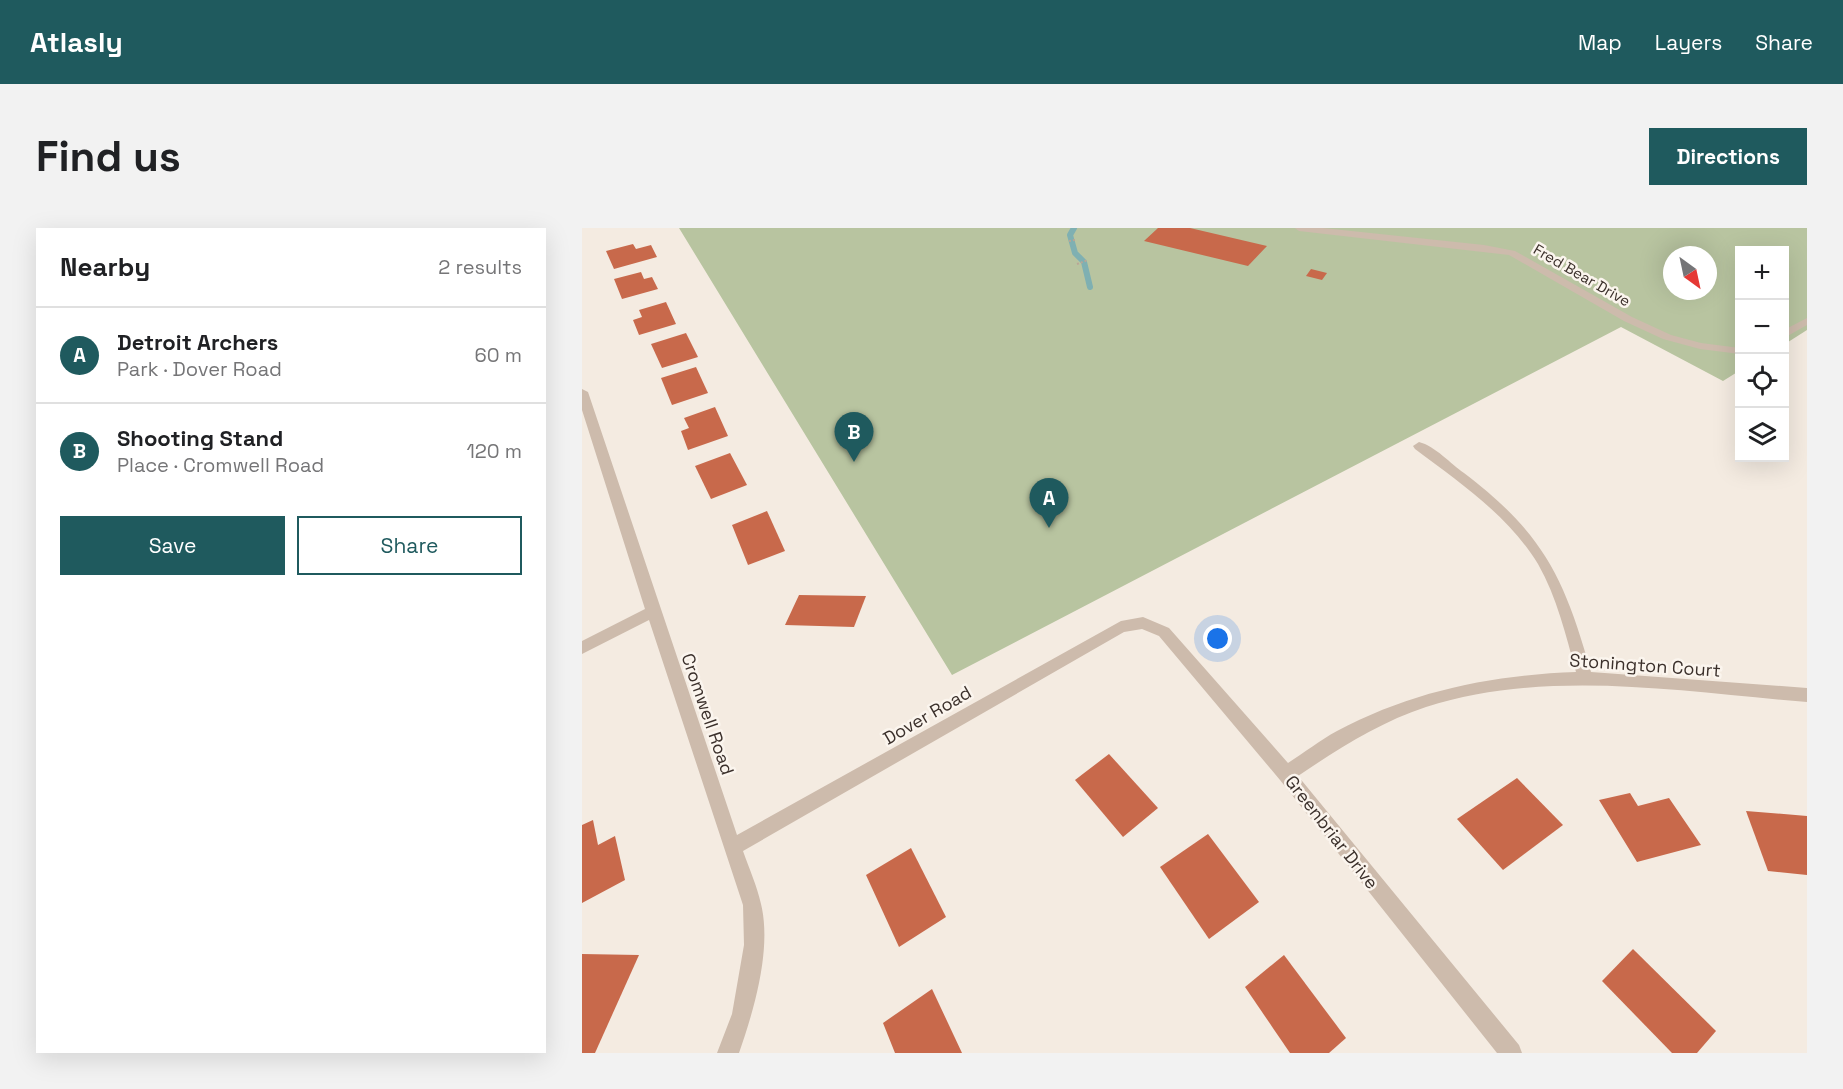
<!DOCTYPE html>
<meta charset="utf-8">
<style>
:root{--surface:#fff;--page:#f2f2f2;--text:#202124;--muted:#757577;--line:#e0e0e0;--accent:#1f5a5e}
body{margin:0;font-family:"Space Grotesk",sans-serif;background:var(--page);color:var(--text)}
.controls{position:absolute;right:18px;top:18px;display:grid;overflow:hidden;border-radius:0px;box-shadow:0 6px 24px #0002}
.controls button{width:54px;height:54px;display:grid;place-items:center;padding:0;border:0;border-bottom:2px solid var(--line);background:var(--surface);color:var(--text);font:30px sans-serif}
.compass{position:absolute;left:1081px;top:18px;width:54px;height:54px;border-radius:50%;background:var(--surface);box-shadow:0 6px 24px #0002;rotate:147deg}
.you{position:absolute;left:636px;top:411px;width:21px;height:21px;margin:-15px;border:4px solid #fff;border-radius:50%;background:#1a73e8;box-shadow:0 0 0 9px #1a73e833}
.badge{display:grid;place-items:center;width:39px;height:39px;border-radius:50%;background:var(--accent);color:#fff;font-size:20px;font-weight:700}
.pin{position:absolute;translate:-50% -50px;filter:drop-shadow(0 2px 3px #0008)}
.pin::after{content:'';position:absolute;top:32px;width:21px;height:18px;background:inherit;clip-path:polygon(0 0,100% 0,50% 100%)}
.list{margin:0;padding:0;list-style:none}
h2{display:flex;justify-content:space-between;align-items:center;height:78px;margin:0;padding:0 24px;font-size:26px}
h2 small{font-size:20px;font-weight:400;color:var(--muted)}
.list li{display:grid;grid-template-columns:39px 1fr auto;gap:18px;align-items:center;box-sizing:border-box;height:96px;padding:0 24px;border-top:2px solid var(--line)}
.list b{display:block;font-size:22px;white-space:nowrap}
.list p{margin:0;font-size:20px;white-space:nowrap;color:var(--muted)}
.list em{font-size:20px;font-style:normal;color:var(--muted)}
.actions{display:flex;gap:12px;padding:18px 24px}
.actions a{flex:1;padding:14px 0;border:2px solid var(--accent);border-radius:0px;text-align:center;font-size:21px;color:var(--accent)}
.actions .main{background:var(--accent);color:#fff}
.icon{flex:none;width:33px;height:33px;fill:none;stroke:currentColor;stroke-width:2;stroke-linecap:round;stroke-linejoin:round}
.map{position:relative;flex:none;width:1225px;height:825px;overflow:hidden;border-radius:0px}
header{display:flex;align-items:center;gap:36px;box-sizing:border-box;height:84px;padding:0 30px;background:var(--accent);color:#fff}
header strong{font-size:28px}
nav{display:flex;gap:33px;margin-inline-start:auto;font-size:21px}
.intro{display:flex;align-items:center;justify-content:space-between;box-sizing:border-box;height:144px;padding:0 36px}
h1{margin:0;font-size:42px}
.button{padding:15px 27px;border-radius:0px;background:var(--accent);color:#fff;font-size:21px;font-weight:700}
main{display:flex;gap:36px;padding:0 36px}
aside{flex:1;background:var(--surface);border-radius:0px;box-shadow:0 6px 24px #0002}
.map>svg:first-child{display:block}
</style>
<header>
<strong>Atlasly</strong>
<nav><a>Map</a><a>Layers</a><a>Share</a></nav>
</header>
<div class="intro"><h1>Find us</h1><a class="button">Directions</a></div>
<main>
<aside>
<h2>Nearby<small>2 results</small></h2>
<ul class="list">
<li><span class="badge">A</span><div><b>Detroit Archers</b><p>Park · Dover Road</p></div><em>60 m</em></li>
<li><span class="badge">B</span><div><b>Shooting Stand</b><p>Place · Cromwell Road</p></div><em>120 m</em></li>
</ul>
<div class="actions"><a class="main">Save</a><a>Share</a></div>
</aside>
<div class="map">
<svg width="1225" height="825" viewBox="0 0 1225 825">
<rect width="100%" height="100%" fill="#f4ebe1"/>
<!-- green -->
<path fill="#b8c4a0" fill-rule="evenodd" d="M97,0h1128v102l-22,14 -1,-94h-44l-1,121 -16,10 -102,-54 -669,348zM1090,27h36v36h-36z"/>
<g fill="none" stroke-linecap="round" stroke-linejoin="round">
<!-- stream -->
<path stroke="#7fb0b2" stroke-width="6" d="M492,0l-4,7 5,18 9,9 6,25"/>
</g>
<!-- building -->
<g fill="#c8694b">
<path d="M576,0h32l77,18 -19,20 -104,-25z"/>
<path d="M51,16l3,5 15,-4 6,12 -43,12 -8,-18z"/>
<path d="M729,41l16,4 -5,7 -16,-4z"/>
<path d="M59,44l3,7 8,-2 6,12 -36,10 -8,-20z"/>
<path d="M84,74l10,22 -37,11 -6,-15 9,-3 -3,-7z"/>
<path d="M104,105l12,24 -36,11 -11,-24z"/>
<path d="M114,139l12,26 -36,12 -11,-27z"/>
<path d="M133,179l13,29 -40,14 -7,-19 8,-3 -5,-10z"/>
<path d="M148,225l17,32 -36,14 -16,-33z"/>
<path d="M185,283l18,40 -37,14 -16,-40z"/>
<path d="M217,367l67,1 -12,31 -69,-2z"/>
<path d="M527,526l49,54 -35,29 -48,-57z"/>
<path d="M935,550l46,47 -60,45 -46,-51z"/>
<path d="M1048,565l8,13 31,-8 32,47 -64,17 -38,-62z"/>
<path d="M1164,583l61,5v59l-39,-4z"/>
<path d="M11,592l5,25 17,-9 10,44 -43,23v-78z"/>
<path d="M626,606l51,68 -50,37 -49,-72z"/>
<path d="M329,620l35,69 -47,30 -33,-72z"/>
<path d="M1051,721l83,82 -19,22h-25l-70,-72z"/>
<path d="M0,726l57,1 -44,98h-13z"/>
<path d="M702,727l62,83 -17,15h-39l-45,-66z"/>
<path d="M350,761l30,64h-67l-12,-30z"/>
</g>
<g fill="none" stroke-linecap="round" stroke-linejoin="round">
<!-- path -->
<g stroke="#b9a596" stroke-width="2" stroke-dasharray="2 2" stroke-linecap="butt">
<path d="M487,13l6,-1"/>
<path d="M495,36l11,-4"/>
</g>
<!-- street -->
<g fill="#cdbbac" fill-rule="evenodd">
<path d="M713,0h28l161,17 31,6 117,66 39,18 30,8 39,5v6l-40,-5 -37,-10 -39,-18 -115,-66 -210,-24z"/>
<path d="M1225,90v7l-23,13v-8z"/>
<path d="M0,161l6,3 149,443 384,-214 22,-4 26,11 119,135c16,-10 32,-23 49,-32 75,-40 155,-56 239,-59 -10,-36 -19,-75 -38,-108 -29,-48 -79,-82 -123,-115l-2,-3 6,-4c16,4 32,22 45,31 80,61 100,104 127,199l216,16v14c-126,-10 -258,-34 -381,5 -46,15 -88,42 -128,69l221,269 3,8h-25l-217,-273 -121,-144 -17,-7 -18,3 -381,219c6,17 14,35 18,53 11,45 -7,106 -22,149h-22l15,-39 12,-69 -1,-40 -94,-285 -67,34v-13l63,-32 -63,-199z"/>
</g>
</g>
<g text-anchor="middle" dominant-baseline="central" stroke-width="5" stroke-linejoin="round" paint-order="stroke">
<!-- far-street labels -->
<g font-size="15" fill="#3b302b" stroke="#fbf5ee">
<text transform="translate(1000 47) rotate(30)">Fred Bear Drive</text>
</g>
<!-- street labels -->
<g font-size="18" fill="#3b302b" stroke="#fbf5ee">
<text transform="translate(1063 437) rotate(4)">Stonington Court</text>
<text transform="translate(126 486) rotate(71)">Cromwell Road</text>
<text transform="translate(345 487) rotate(-30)">Dover Road</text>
<text transform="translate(750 604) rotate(52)">Greenbriar Drive</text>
</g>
</g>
</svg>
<div class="controls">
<button>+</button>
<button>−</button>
<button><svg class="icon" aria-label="locate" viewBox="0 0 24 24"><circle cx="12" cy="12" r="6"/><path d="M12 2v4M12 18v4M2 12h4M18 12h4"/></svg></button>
<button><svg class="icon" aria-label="layers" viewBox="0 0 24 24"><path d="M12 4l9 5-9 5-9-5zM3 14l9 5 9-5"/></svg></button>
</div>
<svg class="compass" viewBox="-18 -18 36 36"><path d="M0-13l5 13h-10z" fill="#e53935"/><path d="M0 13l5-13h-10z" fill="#757577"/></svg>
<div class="you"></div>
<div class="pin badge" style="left:467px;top:300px">A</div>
<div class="pin badge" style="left:272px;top:234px">B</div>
</div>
</main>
